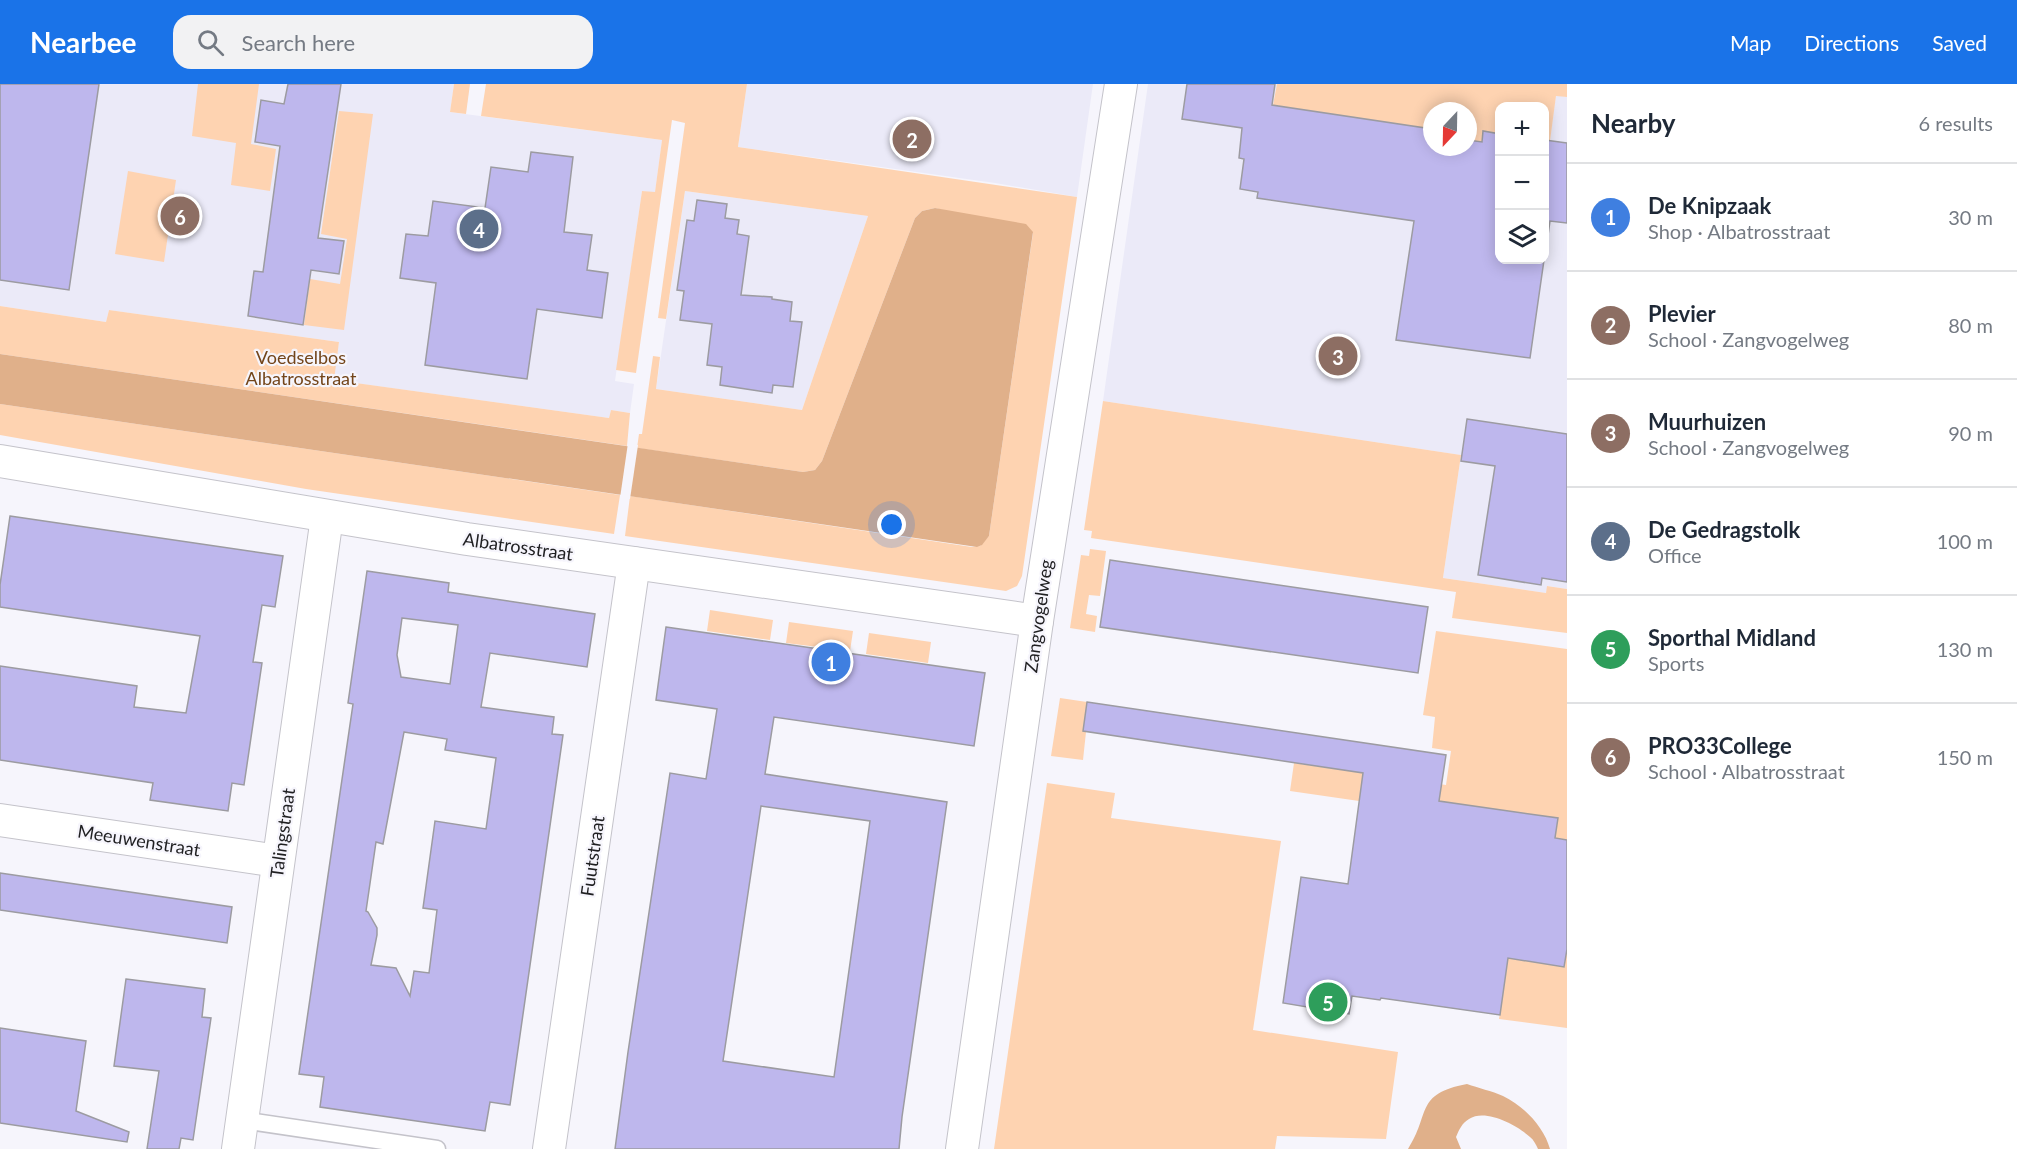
<!DOCTYPE html>
<meta charset="utf-8">
<style>
:root{--surface:#fff;--page:#f2f2f3;--text:#1f2937;--muted:#747a83;--line:#e0e1e3;--accent:#1a73e8}
body{margin:0;font-family:Lato,sans-serif;background:var(--page);color:var(--text)}
.controls{position:absolute;right:18px;top:18px;display:grid;overflow:hidden;border-radius:12px;box-shadow:0 3px 15px #0003}
.controls button{width:54px;height:54px;display:grid;place-items:center;padding:0;border:0;border-bottom:2px solid var(--line);background:var(--surface);color:var(--text);font:30px sans-serif}
.compass{position:absolute;left:1423px;top:18px;width:54px;height:54px;border-radius:50%;background:var(--surface);box-shadow:0 3px 15px #0003;rotate:202deg}
.you{position:absolute;left:892px;top:441px;width:21px;height:21px;margin:-15px;border:4px solid #fff;border-radius:50%;background:#1a73e8;box-shadow:0 0 0 9px #1a73e833}
.badge{display:grid;place-items:center;width:39px;height:39px;border-radius:50%;background:var(--accent);color:#fff;font-size:20px;font-weight:700}
.pin{position:absolute;translate:-50% -50%;border:3px solid #fff;box-shadow:0 2px 6px #0006}
.list{margin:0;padding:0;list-style:none}
h2{display:flex;justify-content:space-between;align-items:center;height:78px;margin:0;padding:0 24px;font-size:26px}
h2 small{font-size:20px;font-weight:400;color:var(--muted)}
.list li{display:grid;grid-template-columns:39px 1fr auto;gap:18px;align-items:center;box-sizing:border-box;height:108px;padding:0 24px;border-top:2px solid var(--line)}
.list b{display:block;font-size:22px;white-space:nowrap}
.list p{margin:0;font-size:20px;white-space:nowrap;color:var(--muted)}
.list em{font-size:20px;font-style:normal;color:var(--muted)}
.icon{flex:none;width:33px;height:33px;fill:none;stroke:currentColor;stroke-width:2;stroke-linecap:round;stroke-linejoin:round}
.map{position:relative;flex:none;width:1567px;height:1065px;overflow:hidden}
header{display:flex;align-items:center;gap:36px;box-sizing:border-box;height:84px;padding:0 30px;background:var(--accent);color:#fff}
header strong{font-size:28px}
nav{display:flex;gap:33px;margin-inline-start:auto;font-size:21px}
.search{width:420px;height:54px;background:var(--page);display:flex;align-items:center;gap:15px;box-sizing:border-box;padding:0 21px;border-radius:18px;color:var(--muted);font-size:22px}
main{display:flex}
aside{flex:1;background:var(--surface)}
.map>svg:first-child{display:block}
</style>
<header>
<strong>Nearbee</strong>
<div class="search"><svg class="icon" aria-label="search" viewBox="0 0 24 24"><circle cx="10" cy="10" r="6"/><path d="M15 15l6 6"/></svg>Search here</div>
<nav><a>Map</a><a>Directions</a><a>Saved</a></nav>
</header>
<main>
<div class="map">
<svg width="1567" height="1065" viewBox="0 0 1567 1065">
<rect width="100%" height="100%" fill="#f6f5fc"/>
<!-- built -->
<g fill="#ebeaf8">
<path d="M0,0h454l-4,28 212,28 -7,53 -13,-2 -27,190 19,3 -4,29 -19,-3 -2,8 -276,-38 6,-38 -230,-32 -3,12 -106,-16z"/>
<path d="M747,0h346l-16,113 -82,-14 -257,-36z"/>
<path d="M1148,0h129l-4,21 159,24v18h36v-7l14,2 2,-10 16,128h44l1,-120 5,1 6,-46 11,2v492l-19,-3 -2,7 -103,-15 18,-123 -358,-54z"/>
<path d="M685,107l183,25 -66,194 -146,-21z"/>
</g>
<!-- green -->
<g fill="#fed3b1">
<path d="M198,0h61l-8,60 25,5 -6,42 -39,-6 5,-42 -44,-7z"/>
<path d="M454,0h16l-4,30 -16,-2z"/>
<path d="M486,0h261l-9,63 339,50 -55,379 -5,10 -11,5 -381,-55 5,-40 342,51 8,-1 9,-10 44,-303 -98,-25 -13,3 -7,7 -93,243 -7,9 -12,2 -166,-24 2,-14h3l11,-78 7,1 -4,32 146,21 66,-194 -183,-25 -19,128 -8,-1 27,-195 -13,-3 -36,253 -20,-3 26,-179 13,1 7,-52 -181,-24z"/>
<path d="M1277,0h290v13l-11,-1 -6,45 -5,-1 -1,-34h-44l-1,28 -15,-2 -2,10 -14,-2v-29h-36v18l-159,-24z"/>
<path d="M339,27l34,3 -29,216 -40,-5 6,-46 30,5 7,-45 -26,-5z"/>
<path d="M128,87l48,9 -12,82 -49,-8z"/>
<path d="M0,222l106,16 3,-12 230,32 -5,38 275,38 2,-8 19,3 -3,33 -627,-92z"/>
<path d="M1103,317l358,54 -18,123 103,15 1,-7 20,3v44l-115,-15 4,-26 -365,-54 1,-7 -8,-1z"/>
<path d="M0,320l620,91 -6,39 -308,-45 -306,-54z"/>
<path d="M1090,465l16,2 -6,45 -11,-1 -3,19 11,2 -2,16 -25,-4 11,-73 8,1z"/>
<path d="M710,526l63,10 -3,20 -63,-9z"/>
<path d="M789,538l64,9 -3,20 -64,-8z"/>
<path d="M1436,547l131,18v191l-12,-2 3,-19 -197,-28 -2,10 -69,-10 4,-28 152,22 5,-34 -19,-3 3,-31 -12,-2z"/>
<path d="M869,549l62,9 -3,21 -62,-9z"/>
<path d="M1060,614l27,4 -4,29 3,1 -3,28 -32,-4z"/>
<path d="M1047,699l68,10 -4,25 170,23 -28,189 145,22 -12,87 -109,-3 -2,13h-281z"/>
<path d="M1567,864v80l-68,-9 9,-61 56,9z"/>
</g>
<!-- water -->
<g fill="#e0b08a">
<path d="M935,124l91,16 7,8 -44,304 -7,9 -5,2 -977,-143v-50l803,118 12,-2 7,-9 93,-243 7,-7z"/>
<path d="M1467,1000c11,4 25,7 36,12 21,10 41,31 47,53h-12c-2,-4 -4,-9 -8,-12 -12,-11 -44,-29 -61,-18 -7,4 -10,11 -13,18l5,12h-53c23,-35 6,-55 59,-65z"/>
</g>
<!-- pier -->
<path fill="#f6f5fc" d="M628,359l10,2 -8,54 -10,-1z"/>
<!-- building -->
<g fill="#beb7ed" stroke="#9c9ba1" stroke-width="1.5" fill-rule="evenodd">
<path d="M0,0h99l-30,206 -69,-10z"/>
<path d="M288,0h53l-23,154 26,3 -5,33 -28,-4 -8,55 -55,-9 6,-45 9,1 17,-126 -25,-4 6,-42 23,4z"/>
<path d="M1187,0h88l-3,21 160,24v18h36v-7l14,2 1,-11 17,3v126h44l-14,98 -134,-18 18,-119 -157,-23 1,-6 -18,-3 4,-30 -5,-1 3,-30 -60,-9z"/>
<path d="M1545,56l22,3v80l-17,-2 -5,36z"/>
<path d="M531,68l42,5 -9,75 28,3 -5,35 21,3 -6,45 -65,-9 -10,70 -102,-14 11,-82 -36,-5 6,-44 22,2 5,-35 52,7 6,-41 37,5z"/>
<path d="M697,116l30,4 -2,14 14,2 -2,14 12,2 -8,59 31,2v2l20,3 -2,19 12,1 -9,65 -20,-2 -1,8 -52,-8 2,-18 -15,-2 5,-41 -32,-4 4,-29 -7,-1 10,-70 7,1z"/>
<path d="M1467,335l100,15v148l-25,-4 -1,7 -63,-10 17,-109 -34,-5z"/>
<path d="M10,432l273,40 -8,51 -13,-2 -9,57 9,1 -18,122 -12,-2 -4,28 -78,-11 3,-17 -153,-23v-94l137,20 -3,21 52,6 14,-77 -200,-29v-22z"/>
<path d="M1110,476l318,47 -10,66 -318,-46z"/>
<path d="M367,487l82,12 -1,9 147,22 -8,53 -97,-14 -9,54 73,10 -2,17 11,1 -53,370 -20,-3 -5,29 -165,-24 4,-30 -25,-3 54,-370 -5,-1zM402,534l56,7 -8,59 -49,-7 -4,-22zM404,648l43,7 -2,11 51,8 -10,71 -51,-8 -12,87 14,2 -8,63 -15,-2 -4,25 -14,-28 -25,-3 6,-30v-7l-9,-16 -2,-1 10,-69 7,2z"/>
<path d="M666,543l319,46 -11,73 -200,-29 -9,57 182,28 -45,315 -3,32h-284l13,-97 42,-279 36,6 11,-70 -61,-9zM761,722l109,15 -36,256 -111,-16z"/>
<path d="M1087,618l359,53 -7,46 119,17 -3,20 12,2v109l-3,18 -56,-9 -8,57 -119,-17 -1,2 -28,-4 -3,18 -66,-11 18,-126 47,7 15,-111 -280,-42z"/>
<path d="M0,789l232,34 -5,36 -227,-33z"/>
<path d="M126,895l79,10 -3,28 9,1 -18,122 -12,-2 -2,11h-32l12,-78 -45,-5z"/>
<path d="M0,944l86,13 -10,70 53,21 -2,10 -127,-19z"/>
</g>
<g fill="none" stroke-linecap="round" stroke-linejoin="round">
<defs>
<path id="service" d="M242,1036l195,29"/>
<g id="minor">
<path d="M0,377l467,78 570,82"/>
<path d="M0,736l278,41"/>
<path d="M238,1065l89,-632"/>
<path d="M549,1065l85,-586"/>
<path d="M962,1065l75,-528 84,-537"/>
</g>
</defs>
<!-- service casing -->
<use href="#service" stroke="#c4c3ca" stroke-width="19"/>
<!-- minor casing -->
<use href="#minor" stroke="#c4c3ca" stroke-width="34"/>
<!-- service -->
<use href="#service" stroke="#fff" stroke-width="16"/>
<!-- minor -->
<use href="#minor" stroke="#fff" stroke-width="32"/>
</g>
<g text-anchor="middle" dominant-baseline="central" stroke-width="4.5" stroke-linejoin="round" paint-order="stroke">
<!-- park labels -->
<g font-size="18" fill="#73451a" stroke="#f6f5fc">
<text x="301" y="273">Voedselbos<tspan x="301" dy="21">Albatrosstraat</tspan></text>
</g>
<!-- street labels -->
<g font-size="18" fill="#1f1f21" stroke="#f6f5fc">
<text transform="translate(518 462) rotate(8)">Albatrosstraat</text>
<text transform="translate(1038 532) rotate(-82)">Zangvogelweg</text>
<text transform="translate(282 749) rotate(-82)">Talingstraat</text>
<text transform="translate(139 756) rotate(9)">Meeuwenstraat</text>
<text transform="translate(592 772) rotate(-82)">Fuutstraat</text>
</g>
</g>
</svg>
<div class="controls">
<button>+</button>
<button>−</button>
<button><svg class="icon" aria-label="layers" viewBox="0 0 24 24"><path d="M12 4l9 5-9 5-9-5zM3 14l9 5 9-5"/></svg></button>
</div>
<svg class="compass" viewBox="-18 -18 36 36"><path d="M0-13l5 13h-10z" fill="#e53935"/><path d="M0 13l5-13h-10z" fill="#747a83"/></svg>
<div class="you"></div>
<div class="pin badge" style="left:831px;top:578px;background:#3f7fe0">1</div>
<div class="pin badge" style="left:912px;top:55px;background:#8d6e63">2</div>
<div class="pin badge" style="left:1338px;top:272px;background:#8d6e63">3</div>
<div class="pin badge" style="left:479px;top:145px;background:#5c6f8a">4</div>
<div class="pin badge" style="left:1328px;top:918px;background:#2e9e5b">5</div>
<div class="pin badge" style="left:180px;top:132px;background:#8d6e63">6</div>
</div>
<aside>
<h2>Nearby<small>6 results</small></h2>
<ul class="list">
<li><span class="badge" style="background:#3f7fe0">1</span><div><b>De Knipzaak</b><p>Shop · Albatrosstraat</p></div><em>30 m</em></li>
<li><span class="badge" style="background:#8d6e63">2</span><div><b>Plevier</b><p>School · Zangvogelweg</p></div><em>80 m</em></li>
<li><span class="badge" style="background:#8d6e63">3</span><div><b>Muurhuizen</b><p>School · Zangvogelweg</p></div><em>90 m</em></li>
<li><span class="badge" style="background:#5c6f8a">4</span><div><b>De Gedragstolk</b><p>Office</p></div><em>100 m</em></li>
<li><span class="badge" style="background:#2e9e5b">5</span><div><b>Sporthal Midland</b><p>Sports</p></div><em>130 m</em></li>
<li><span class="badge" style="background:#8d6e63">6</span><div><b>PRO33College</b><p>School · Albatrosstraat</p></div><em>150 m</em></li>
</ul>
</aside>
</main>
